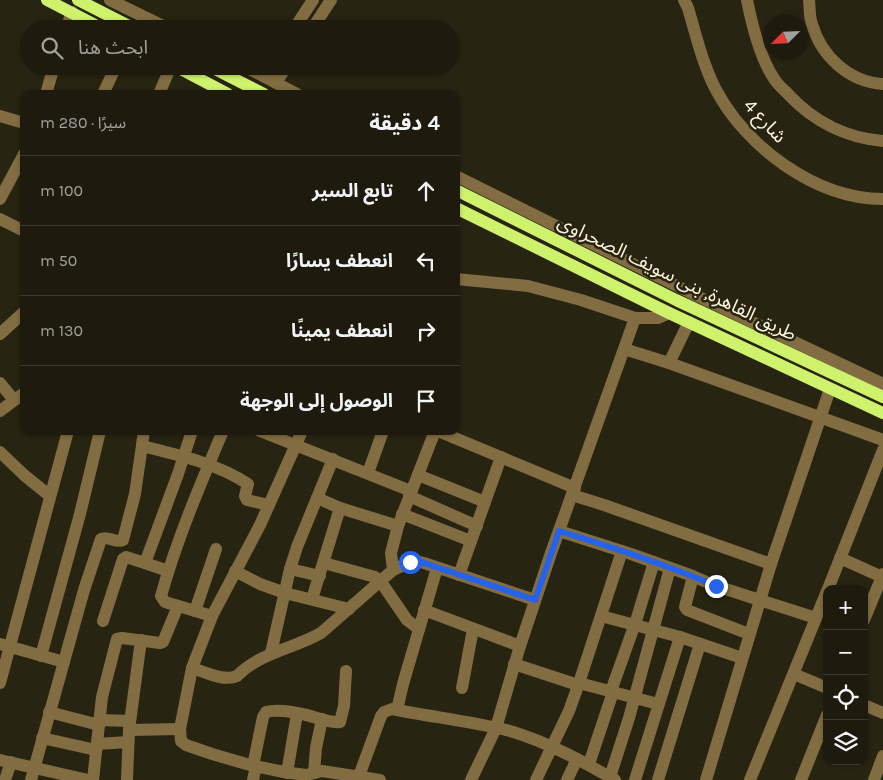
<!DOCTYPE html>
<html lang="ar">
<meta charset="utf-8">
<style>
:root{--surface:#1e1b0e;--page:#262417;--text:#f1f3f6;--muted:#a1a19e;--line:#3c392e}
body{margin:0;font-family:Karla,"Noto Sans Arabic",sans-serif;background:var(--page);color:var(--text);direction:rtl}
.controls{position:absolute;right:15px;bottom:15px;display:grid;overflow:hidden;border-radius:10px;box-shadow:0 1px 4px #0004}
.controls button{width:45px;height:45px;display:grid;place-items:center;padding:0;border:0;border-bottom:1px solid var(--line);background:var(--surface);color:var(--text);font:25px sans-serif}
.compass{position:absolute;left:763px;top:15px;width:45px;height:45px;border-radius:50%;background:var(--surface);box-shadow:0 1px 4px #0004;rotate:246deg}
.stop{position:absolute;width:15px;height:15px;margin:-11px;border:4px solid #2563eb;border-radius:50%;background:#fff}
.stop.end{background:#2563eb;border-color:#fff;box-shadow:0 1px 5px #0008}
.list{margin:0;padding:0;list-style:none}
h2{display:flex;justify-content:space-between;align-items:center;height:65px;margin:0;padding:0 20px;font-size:21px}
h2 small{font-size:16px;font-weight:400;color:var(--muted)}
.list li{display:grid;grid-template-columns:32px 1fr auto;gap:15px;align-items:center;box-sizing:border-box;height:70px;padding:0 20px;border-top:1px solid var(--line)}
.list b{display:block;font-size:19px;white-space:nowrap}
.list em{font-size:16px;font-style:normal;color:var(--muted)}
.icon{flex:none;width:28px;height:28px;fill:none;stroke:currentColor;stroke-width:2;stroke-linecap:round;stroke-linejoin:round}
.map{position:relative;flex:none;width:883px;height:780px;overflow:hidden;direction:ltr}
.search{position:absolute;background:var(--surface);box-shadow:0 1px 4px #0004;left:20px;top:20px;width:440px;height:55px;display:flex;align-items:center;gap:12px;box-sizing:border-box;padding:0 18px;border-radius:28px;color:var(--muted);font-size:19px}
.panel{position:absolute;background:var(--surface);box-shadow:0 1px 4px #0004;left:20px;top:90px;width:440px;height:345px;border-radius:10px;direction:rtl}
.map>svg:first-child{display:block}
</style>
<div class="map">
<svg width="883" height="780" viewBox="0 0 883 780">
<rect width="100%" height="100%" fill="#282412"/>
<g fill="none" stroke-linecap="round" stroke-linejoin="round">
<!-- minor -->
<g stroke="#826d42" stroke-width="12">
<path d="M110,0l59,29"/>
<path d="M684,0l4,8c8,27 14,54 27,80 30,58 100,111 168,111"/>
<path d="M747,0c5,25 13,59 28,80 3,5 9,10 13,14 25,27 58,44 95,47"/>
<path d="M809,0c1,8 0,16 3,24 9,32 37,58 71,60"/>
<path d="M66,29l6,-17"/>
<path d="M294,29l19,-29"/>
<path d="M312,29l19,-29"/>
<path d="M244,66l53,28"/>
<path d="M276,82l11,-16"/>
<path d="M46,94l8,-28"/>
<path d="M103,94l13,-28"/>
<path d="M159,94l12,-28"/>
<path d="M0,116l24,7"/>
<path d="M456,176l239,119 188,89"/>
<path d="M0,199l24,-45"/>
<path d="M0,219l24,12"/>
<path d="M456,279l72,7 53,14 54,18h23l11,-5"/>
<path d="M0,334l24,-22"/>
<path d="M624,349l45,14 20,-41"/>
<path d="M669,363l214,77"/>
<path d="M0,383l14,17"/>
<path d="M0,411l24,-18"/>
<path d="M223,431c-23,54 -46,108 -62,165l4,6 47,14 -20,52 -12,61 1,12 5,4 26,9 38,11 34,7 22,3 16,-4 58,9"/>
<path d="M260,431l151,60"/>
<path d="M438,431l137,57"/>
<path d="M142,446c36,9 74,17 106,38l-3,12 2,4 22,5"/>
<path d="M0,452l24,23 26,21"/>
<path d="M368,473l15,-42"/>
<path d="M418,475l67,27"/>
<path d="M572,495l32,10 167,59"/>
<path d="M409,496l68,30"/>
<path d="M317,498l23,10 58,18"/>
<path d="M402,514l69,27"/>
<path d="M559,531l72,23 59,21 26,11 100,32"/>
<path d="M840,558l42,19"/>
<path d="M324,563l51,14 6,5 26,38 12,9"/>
<path d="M290,569l30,7"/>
<path d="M393,570l-2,-17 7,-27 37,-95"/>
<path d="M168,571l-23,-8 33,-89 14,-43"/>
<path d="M235,571l25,13 25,9 64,16"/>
<path d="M459,575l42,-118"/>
<path d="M693,576l-8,31 2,3 62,24"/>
<path d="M828,589l55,-139"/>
<path d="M312,599l28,-91"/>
<path d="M424,610l96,36"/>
<path d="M195,611l21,-62"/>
<path d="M212,616l48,-91 42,-94"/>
<path d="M601,616l79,21 62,21"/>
<path d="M864,620l19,-46"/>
<path d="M103,621l20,-62 3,-2 19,6"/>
<path d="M0,644l64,18"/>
<path d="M271,653l19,-84 7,-22 36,-88"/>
<path d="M41,656l39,-142 20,-83"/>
<path d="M514,664l64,21"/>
<path d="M192,668c13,4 32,14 45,8 24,-24 56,-27 84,-43l72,-63 17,-8 6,-1 8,2 111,37"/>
<path d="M794,674l33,14"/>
<path d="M0,683l68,-252"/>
<path d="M579,683l79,21"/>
<path d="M462,688l11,-59"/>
<path d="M611,691l25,-70 18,-59"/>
<path d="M864,705l19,8"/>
<path d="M397,710l6,-26 34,-116"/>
<path d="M49,712l50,13"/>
<path d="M99,720l31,1"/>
<path d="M129,730l51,-1"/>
<path d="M42,738l54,12"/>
<path d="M97,744l31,-2"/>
<path d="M0,760l88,20"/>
<path d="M589,764l24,-72"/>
<path d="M253,766l10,-49 3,-5c13,-4 39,2 51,6 8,2 16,5 23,4l4,-16 2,-35"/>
<path d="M287,773l10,-59"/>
<path d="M314,773l2,-25 6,-29"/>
<path d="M359,776l22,-60 3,-4 8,-3c39,8 79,12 118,22 37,11 72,30 105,49"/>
<path d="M610,777l19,-59 41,-150"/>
<path d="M5,780l6,-18"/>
<path d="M31,780l53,-190 17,-51c7,-4 15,5 22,1l12,-46 9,-63"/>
<path d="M93,780l9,-83 15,-58 5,-1 38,5 3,-1 15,-36"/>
<path d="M127,780l2,-50 12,-90"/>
<path d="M253,780l3,-14"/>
<path d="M471,780l25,-52 24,-82 31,-93 84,-235"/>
<path d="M536,780l33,-69 10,-28 43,-132"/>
<path d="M567,780l10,-21"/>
<path d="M635,780l45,-143"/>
<path d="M658,780l42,-136"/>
<path d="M706,780l65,-216 59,-175"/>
<path d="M750,780l77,-189"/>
<path d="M801,780l26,-65"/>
<path d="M874,780l9,-24"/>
</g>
<!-- major -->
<g stroke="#cff26d" stroke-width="12">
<path d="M47,0l56,29"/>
<path d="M78,0l57,29"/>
<path d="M175,66l53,28"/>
<path d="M209,66l55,28"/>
<path d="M456,190l220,110 207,97"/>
<path d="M456,208l213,105 214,100"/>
</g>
</g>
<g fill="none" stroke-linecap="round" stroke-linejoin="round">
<!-- route -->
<path stroke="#2563eb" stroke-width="6" d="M410,562l6,-1 8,2 111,37 24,-69c53,16 106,33 157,55"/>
</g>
<g text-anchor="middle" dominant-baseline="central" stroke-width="5" stroke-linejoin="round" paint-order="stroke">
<!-- street labels -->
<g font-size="19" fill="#fcf4dc" stroke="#282412">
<text transform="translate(765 121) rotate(47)">شارع 4</text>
<text transform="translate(677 278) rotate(26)">طريق القاهرة, بنى سويف الصحراوى</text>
</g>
</g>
</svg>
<div class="controls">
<button>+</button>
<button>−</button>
<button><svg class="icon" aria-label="locate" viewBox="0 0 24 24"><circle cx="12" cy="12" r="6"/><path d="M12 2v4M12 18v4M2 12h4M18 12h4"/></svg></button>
<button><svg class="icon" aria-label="layers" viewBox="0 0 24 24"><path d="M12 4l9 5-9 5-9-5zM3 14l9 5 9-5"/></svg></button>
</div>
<svg class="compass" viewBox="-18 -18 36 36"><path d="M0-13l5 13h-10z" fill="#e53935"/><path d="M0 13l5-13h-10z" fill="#a1a19e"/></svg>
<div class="stop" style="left:410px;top:562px"></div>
<div class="stop end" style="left:716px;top:586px"></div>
<div class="search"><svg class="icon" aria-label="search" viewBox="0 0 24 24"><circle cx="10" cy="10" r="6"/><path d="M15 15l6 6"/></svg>ابحث هنا</div>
<section class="panel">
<h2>4 دقيقة<small>سيرًا · 280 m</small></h2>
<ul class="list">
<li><svg class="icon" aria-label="ahead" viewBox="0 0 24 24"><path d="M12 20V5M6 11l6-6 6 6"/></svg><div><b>تابع السير</b></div><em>100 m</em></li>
<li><svg class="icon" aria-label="left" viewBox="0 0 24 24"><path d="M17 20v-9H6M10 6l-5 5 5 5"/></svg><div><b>انعطف يسارًا</b></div><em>50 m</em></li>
<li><svg class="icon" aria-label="right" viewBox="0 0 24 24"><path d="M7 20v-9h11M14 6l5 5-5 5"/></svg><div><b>انعطف يمينًا</b></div><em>130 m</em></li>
<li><svg class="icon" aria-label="arrive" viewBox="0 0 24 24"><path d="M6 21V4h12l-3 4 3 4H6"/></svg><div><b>الوصول إلى الوجهة</b></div></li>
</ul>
</section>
</div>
